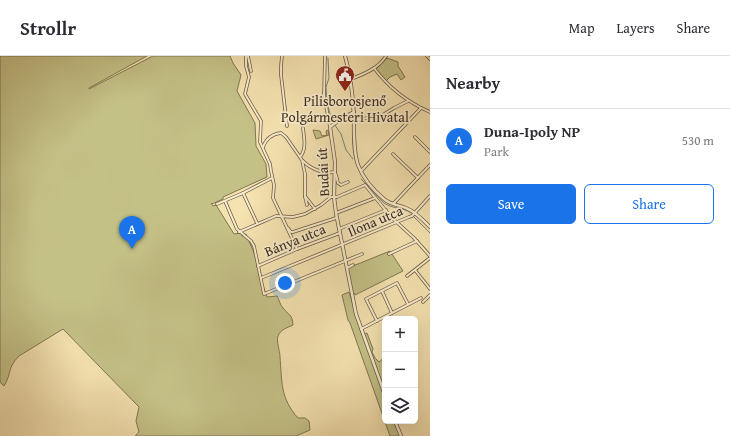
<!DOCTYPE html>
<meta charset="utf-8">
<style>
:root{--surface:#fff;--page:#f7f7f7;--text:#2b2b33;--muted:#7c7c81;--line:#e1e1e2;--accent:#1a73e8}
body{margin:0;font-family:"Gentium Book Plus",serif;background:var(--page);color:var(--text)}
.controls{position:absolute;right:12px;bottom:12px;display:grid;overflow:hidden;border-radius:6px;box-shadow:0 4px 16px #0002}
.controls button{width:36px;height:36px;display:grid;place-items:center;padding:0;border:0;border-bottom:1px solid var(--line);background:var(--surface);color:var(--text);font:20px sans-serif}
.you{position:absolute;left:285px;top:227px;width:14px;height:14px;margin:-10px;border:3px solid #fff;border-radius:50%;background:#1a73e8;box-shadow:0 0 0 6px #1a73e833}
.badge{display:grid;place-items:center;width:26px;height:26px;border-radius:50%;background:var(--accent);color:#fff;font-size:13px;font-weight:700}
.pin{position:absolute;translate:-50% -33px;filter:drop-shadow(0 1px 2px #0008)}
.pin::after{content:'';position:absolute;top:21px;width:14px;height:12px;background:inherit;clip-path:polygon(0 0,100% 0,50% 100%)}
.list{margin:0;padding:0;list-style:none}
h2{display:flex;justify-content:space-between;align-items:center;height:52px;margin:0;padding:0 16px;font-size:17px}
h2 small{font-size:13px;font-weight:400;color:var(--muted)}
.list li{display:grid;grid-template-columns:26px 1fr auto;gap:12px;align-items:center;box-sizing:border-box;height:64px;padding:0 16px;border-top:1px solid var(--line)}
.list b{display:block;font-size:15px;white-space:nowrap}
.list p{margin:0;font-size:13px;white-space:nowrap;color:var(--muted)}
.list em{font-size:13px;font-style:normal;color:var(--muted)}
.actions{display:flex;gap:8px;padding:12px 16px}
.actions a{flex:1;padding:9px 0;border:1px solid var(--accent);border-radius:6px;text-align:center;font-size:14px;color:var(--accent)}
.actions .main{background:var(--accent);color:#fff}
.icon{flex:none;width:22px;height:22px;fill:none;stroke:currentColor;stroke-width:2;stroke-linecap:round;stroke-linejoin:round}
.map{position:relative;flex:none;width:430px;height:380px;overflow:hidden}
header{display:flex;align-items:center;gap:24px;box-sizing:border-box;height:56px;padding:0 20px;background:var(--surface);border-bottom:1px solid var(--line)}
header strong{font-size:19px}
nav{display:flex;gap:22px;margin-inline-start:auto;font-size:14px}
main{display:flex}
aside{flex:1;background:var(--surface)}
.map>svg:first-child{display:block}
</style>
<header>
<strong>Strollr</strong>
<nav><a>Map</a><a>Layers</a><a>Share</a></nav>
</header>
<main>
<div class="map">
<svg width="430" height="380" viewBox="0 0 430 380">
<rect width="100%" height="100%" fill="#f5e2b1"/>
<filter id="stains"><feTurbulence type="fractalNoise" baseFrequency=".005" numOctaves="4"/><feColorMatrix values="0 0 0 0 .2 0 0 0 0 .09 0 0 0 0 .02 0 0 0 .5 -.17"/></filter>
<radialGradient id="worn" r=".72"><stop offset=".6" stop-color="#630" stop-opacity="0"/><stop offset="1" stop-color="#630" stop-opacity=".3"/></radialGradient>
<!-- green -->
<g fill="#c4c187" stroke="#807652">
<path d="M0,0h147l-58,32v1l64,-33h77l3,7 8,12 -4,16 18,32 1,23 10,18 1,13 -44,20v2l-11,5 -1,-1 2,3 3,-1 18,29 7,-1 1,3 4,-2 9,21 6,25 6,17 10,-1c2,3 3,9 6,12 6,8 9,5 10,17 -6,3 -12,4 -15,11 -2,6 2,14 2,21 2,24 0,41 18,61h7l4,3 1,9 -14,6h-161l4,-4 -3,-11 3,-14 -76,-78 -44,27c-12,12 -7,17 -15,30l-4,-4z"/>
<path d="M387,2l11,4v4l7,11 -4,3 -4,-6 -7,3 -5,5 -9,-13z"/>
<path d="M313,74l7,1 2,5 5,-1 -1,-4 2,-1 1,5 -13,4z"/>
<path d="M390,195l13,20 -48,24 -1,-2 -2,1 -4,-26z"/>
<path d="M349,236l13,43 5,-2 6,16 -1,3 3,6 4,4 6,-5c0,7 -3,13 0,20v44h14l-3,3 4,12h-10l-40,-113 -2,-3 -6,-25z"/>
</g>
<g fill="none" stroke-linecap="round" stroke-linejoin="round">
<!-- stream -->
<g stroke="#788279" stroke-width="1">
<path d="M328,2l1,20 -3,9 1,16 5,18 9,13 5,16 7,9"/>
<path d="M361,123l23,24c8,6 19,4 27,10"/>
<path d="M414,161l16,16"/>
</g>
<defs>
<g id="minor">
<path d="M246,0v10l3,11 -4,17 16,27 -1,21 10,22 1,7 3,14 -1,13 24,51"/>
<path d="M248,0l3,15"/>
<path d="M282,0l-1,10v9l6,51"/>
<path d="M325,0l-1,39 6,32"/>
<path d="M427,0l3,3"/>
<path d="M374,12c15,20 33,34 56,44"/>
<path d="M351,23c13,-5 28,-11 35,-23"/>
<path d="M354,64l27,-4 13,-8 14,-7"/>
<path d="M415,81l15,15"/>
<path d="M263,91c3,-8 9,-13 18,-14l5,4 16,23 3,14v22l10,13"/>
<path d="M393,98l25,24"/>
<path d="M300,101c7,-8 4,-19 3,-29"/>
<path d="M303,105c8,8 20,13 32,11"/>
<path d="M361,115l60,-63"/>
<path d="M335,117l1,2 2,8 3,2 7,-3"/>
<path d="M243,137l14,30"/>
<path d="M305,141l2,8"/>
<path d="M225,145l12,28 14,12 3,5 10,48 98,-40"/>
<path d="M217,148l26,-11 29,-15"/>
<path d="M393,148l37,-39"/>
<path d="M336,157l39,-15"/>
<path d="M288,172l3,4h2l43,-14"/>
<path d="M339,173l47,-19"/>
<path d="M239,176l37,-16 17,1 12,-3 16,-9 10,-8h6l28,-12 26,32 23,21 16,18"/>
<path d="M389,198l28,-13"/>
<path d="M258,210l39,-17 43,-16"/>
<path d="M347,212l6,-3"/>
<path d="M415,214l15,19"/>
<path d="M407,220l23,-18"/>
<path d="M261,222l148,-61 3,-1 18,-20"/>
<path d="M382,235l10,22"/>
<path d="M423,246l7,-7"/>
<path d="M377,265l-11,-22 31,-16 11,21"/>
<path d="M361,273l60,-31"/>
</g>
<g id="tertiary">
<path d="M345,0c6,20 8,40 9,61 0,15 -1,33 4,48 5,13 15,25 26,34 7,6 15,6 22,9 10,4 17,12 24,19"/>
<path d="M354,56l-13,7 -11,8 5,35 -1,35 2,16 20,101 29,81"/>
<path d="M395,365l6,15"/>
</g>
</defs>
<!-- minor casing -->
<use href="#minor" stroke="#6a5a42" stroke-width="3.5"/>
<!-- tertiary casing -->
<use href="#tertiary" stroke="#6a5a42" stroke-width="4"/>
<!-- minor -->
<use href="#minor" stroke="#f8eccc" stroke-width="2"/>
<!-- tertiary -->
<use href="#tertiary" stroke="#f8eccc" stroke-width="2.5"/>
</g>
<!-- icons -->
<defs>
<symbol id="civic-pin" viewBox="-11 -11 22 30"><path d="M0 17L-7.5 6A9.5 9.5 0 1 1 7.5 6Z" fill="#8f2418" stroke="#f8eccc"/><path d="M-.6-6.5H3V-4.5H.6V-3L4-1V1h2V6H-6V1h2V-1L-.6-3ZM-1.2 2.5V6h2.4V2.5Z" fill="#fff"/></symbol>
</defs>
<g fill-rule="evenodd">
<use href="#civic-pin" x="334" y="8" width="22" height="30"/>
</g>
<g text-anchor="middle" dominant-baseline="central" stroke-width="3.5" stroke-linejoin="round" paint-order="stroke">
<!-- poi labels -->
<g font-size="14" fill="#3b2c1d" stroke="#f8eccc">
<text x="345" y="45">Pilisborosjenő<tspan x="345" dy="16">Polgármesteri Hivatal</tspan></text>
</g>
<!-- street labels -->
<g font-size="14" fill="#3b2c1d" stroke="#f8eccc">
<text transform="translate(323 116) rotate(-93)">Budai út</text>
<text transform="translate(375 165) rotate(-23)">Ilona utca</text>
<text transform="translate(295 184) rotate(-22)">Bánya utca</text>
</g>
</g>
<rect width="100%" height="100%" filter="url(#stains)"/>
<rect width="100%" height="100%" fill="url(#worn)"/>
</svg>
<div class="controls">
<button>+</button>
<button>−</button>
<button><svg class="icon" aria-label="layers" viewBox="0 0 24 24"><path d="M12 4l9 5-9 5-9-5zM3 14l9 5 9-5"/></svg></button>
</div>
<div class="you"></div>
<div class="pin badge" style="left:132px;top:193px">A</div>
</div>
<aside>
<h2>Nearby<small></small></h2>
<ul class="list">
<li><span class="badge">A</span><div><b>Duna-Ipoly NP</b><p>Park</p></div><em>530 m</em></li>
</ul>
<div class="actions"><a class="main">Save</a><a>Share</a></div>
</aside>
</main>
